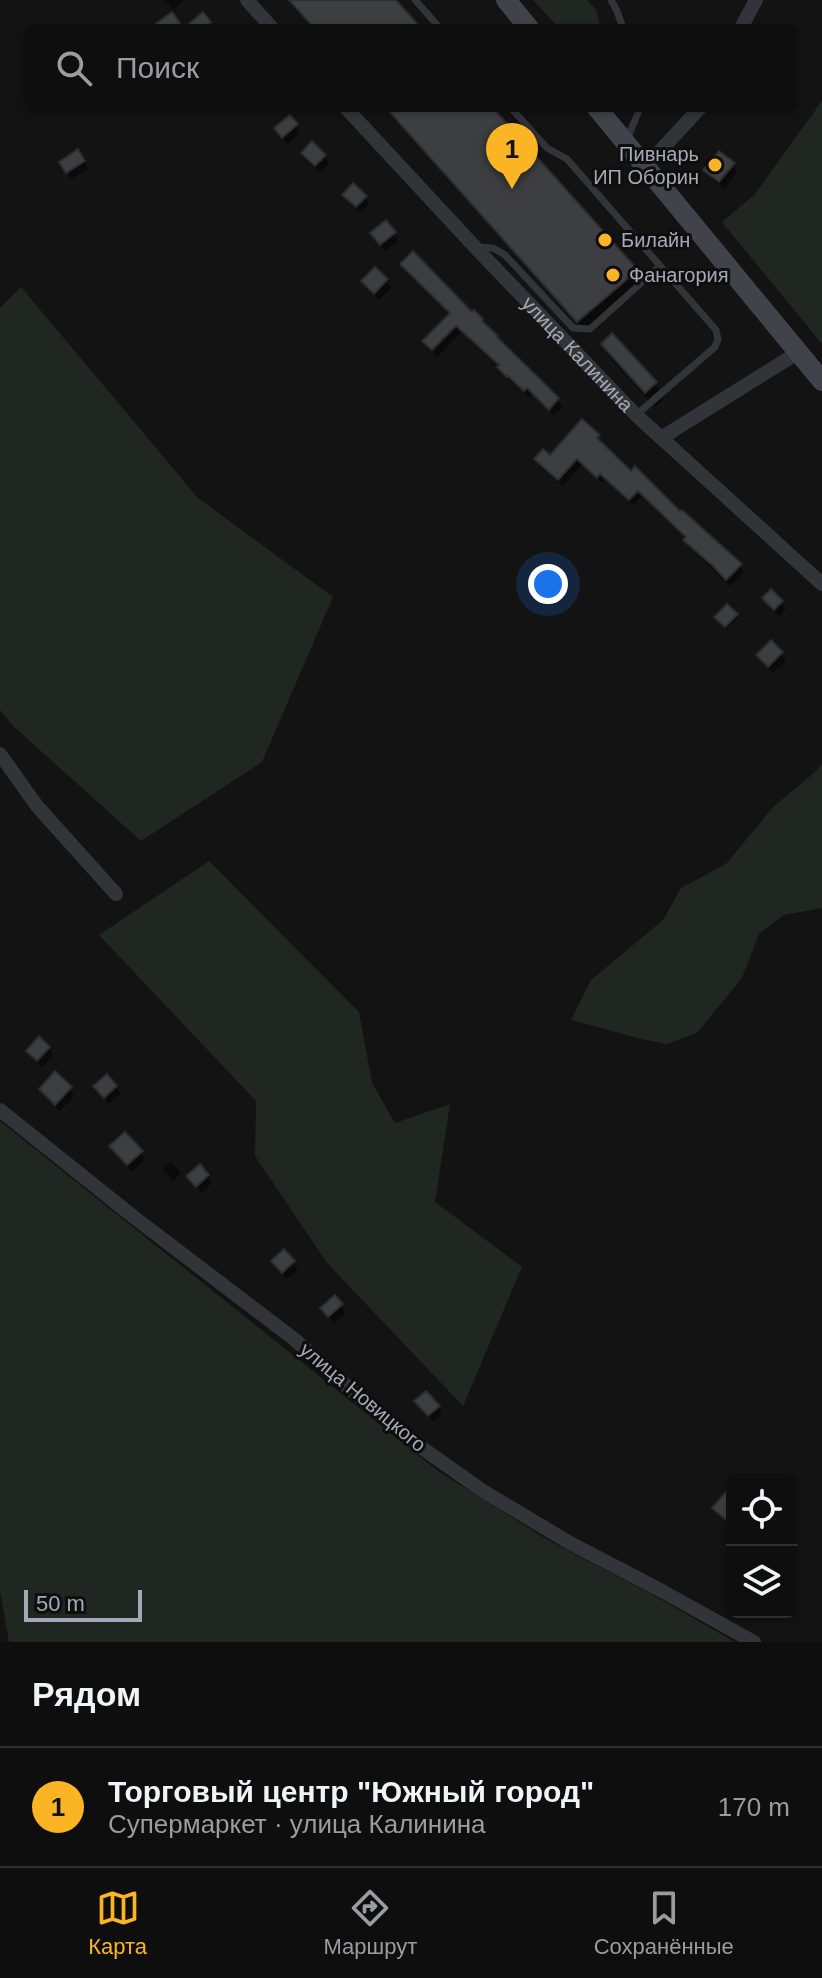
<!DOCTYPE html>
<html lang="ru">
<meta charset="utf-8">
<style>
:root{--surface:#0e0e0f;--page:#171718;--text:#f1f3f6;--muted:#9b9c9e;--line:#2e2e2f;--accent:#fbb524}
body{margin:0;font-family:Helvetica,sans-serif;background:var(--page);color:var(--text)}
.controls{position:absolute;right:24px;bottom:24px;display:grid;overflow:hidden;border-radius:12px;box-shadow:0 2px 6px #0004}
.controls button{width:72px;height:72px;display:grid;place-items:center;padding:0;border:0;border-bottom:2px solid var(--line);background:var(--surface);color:var(--text);font:40px sans-serif}
.scale{position:absolute;left:24px;bottom:20px;width:118px;box-sizing:border-box;padding-left:8px;border:4px solid #a3a9b6;border-top:0;font-size:22px;line-height:28px;white-space:nowrap;color:#a3a9b6;-webkit-text-stroke:6px #0e0e0f;paint-order:stroke}
.you{position:absolute;left:548px;top:584px;width:28px;height:28px;margin:-20px;border:6px solid #fff;border-radius:50%;background:#1a73e8;box-shadow:0 0 0 12px #1a73e833}
.badge{display:grid;place-items:center;width:52px;height:52px;border-radius:50%;background:var(--accent);color:#111;font-size:26px;font-weight:700}
.pin{position:absolute;translate:-50% -66px;filter:drop-shadow(0 2px 4px #0008)}
.pin::after{content:'';position:absolute;top:42px;width:28px;height:24px;background:inherit;clip-path:polygon(0 0,100% 0,50% 100%)}
.list{margin:0;padding:0;list-style:none}
h2{display:flex;justify-content:space-between;align-items:center;height:104px;margin:0;padding:0 32px;font-size:34px}
h2 small{font-size:26px;font-weight:400;color:var(--muted)}
.list li{display:grid;grid-template-columns:52px 1fr auto;gap:24px;align-items:center;box-sizing:border-box;height:120px;padding:0 32px;border-top:2px solid var(--line)}
.list b{display:block;font-size:30px;white-space:nowrap}
.list p{margin:0;font-size:26px;white-space:nowrap;color:var(--muted)}
.list em{font-size:26px;font-style:normal;color:var(--muted)}
.icon{flex:none;width:44px;height:44px;fill:none;stroke:currentColor;stroke-width:2;stroke-linecap:round;stroke-linejoin:round}
.map{position:relative;flex:none;width:822px;height:1642px;overflow:hidden}
.search{position:absolute;background:var(--surface);box-shadow:0 2px 6px #0004;left:24px;right:24px;top:24px;height:88px;display:flex;align-items:center;gap:20px;box-sizing:border-box;padding:0 28px;border-radius:12px;color:var(--muted);font-size:30px}
.sheet{height:224px;background:var(--surface)}
nav{display:flex;justify-content:space-around;align-items:center;box-sizing:border-box;height:112px;border-top:2px solid var(--line);background:var(--surface);font-size:22px;color:var(--muted)}
nav a{display:grid;justify-items:center;gap:4px}
nav .on{color:var(--accent)}
.map>svg:first-child{display:block}
</style>
<div class="map">
<svg width="822" height="1642" viewBox="0 0 822 1642">
<rect width="100%" height="100%" fill="#131314"/>
<!-- green -->
<g fill="#1f2720">
<path d="M533,0h54l10,11 3,17h-41z"/>
<path d="M822,101v243l-100,-122 32,-27z"/>
<path d="M21,287l177,211 135,99 -71,165 -121,79 -128,-115 -13,-16v-402z"/>
<path d="M822,764v144l-38,7 -25,19 -17,44 -45,55 -30,11 -25,-5 -71,-19 20,-40 72,-60 18,-32 45,-24 47,-57 42,-35z"/>
<path d="M209,861l150,151 13,71 23,40 55,-19 -15,98 87,65 -59,139 -136,-143 -72,-107 1,-55 -157,-166z"/>
<path d="M0,1121l438,350 108,68 107,56 82,47h-726l-9,-51z"/>
</g>
<!-- shadow -->
<g fill="#0007">
<path d="M165,0h18v1l-10,9z"/>
<path d="M287,0h106l25,28h-105z"/>
<path d="M384,108h106l146,163 7,11 -58,50z"/>
<path d="M294,122l5,12 -11,10 -7,-8z"/>
<path d="M78,152l10,17 -17,10 -10,-17z"/>
<path d="M303,153l21,3 5,7 -9,10 -13,-12z"/>
<path d="M733,164l4,8 -13,17 -14,-12 -4,-7z"/>
<path d="M344,195l21,2 4,7 -8,9 -12,-11z"/>
<path d="M394,233l4,8 -13,10 -8,-10z"/>
<path d="M402,264l70,51 10,5 18,23 58,57 4,7 -8,9 -22,-22 -3,3 -15,-15 -2,1 -12,-15 -39,-36 -24,25 -13,-15 27,-27 -44,-44z"/>
<path d="M364,281h22l5,7 -12,12 -11,-11z"/>
<path d="M603,344l52,39 9,16 -9,8 -43,-47z"/>
<path d="M598,436l4,7 29,31 109,91 4,7 -14,14 -40,-39 -4,-7 1,-1 -45,-43 -8,9 -29,-26 -3,4 -20,-19 -19,22 -23,-20 -4,-6 14,-2z"/>
<path d="M764,598l17,4 5,7 -7,7 -11,-11z"/>
<path d="M736,616l2,2 -11,11 -9,-9z"/>
<path d="M781,653l5,8 -13,12 -11,-10 -4,-8z"/>
<path d="M49,1048l4,7 -11,12 -10,-9 -4,-7z"/>
<path d="M96,1087h20l4,7 -11,10z"/>
<path d="M70,1088l4,8 -14,15 -15,-15 -4,-7z"/>
<path d="M112,1147l29,5 4,8 -13,12z"/>
<path d="M171,1162l10,11 -8,8 -10,-12z"/>
<path d="M208,1176l4,7 -11,10 -13,-16z"/>
<path d="M293,1263l5,7 -11,9 -9,-11z"/>
<path d="M341,1305l4,8 -11,10 -11,-14z"/>
<path d="M417,1402l21,5 4,7 -9,8z"/>
</g>
<!-- building -->
<g fill="#3c3e42" stroke="#2d2d31" stroke-width="2">
<path d="M289,0h107l25,28h-107z"/>
<path d="M172,12l8,11 -7,5h-23z"/>
<path d="M203,12l8,10 -7,6h-20z"/>
<path d="M386,108h107l145,162 -61,52z"/>
<path d="M290,115l8,9 -16,14 -8,-10z"/>
<path d="M312,141l14,14 -11,11 -14,-13z"/>
<path d="M78,149l7,12 -19,12 -7,-11z"/>
<path d="M719,151l16,12 -16,19 -16,-12z"/>
<path d="M353,183l14,13 -11,11 -14,-12z"/>
<path d="M386,220l10,12 -16,13 -10,-12z"/>
<path d="M413,251l59,61 2,-2 9,9 -1,2 16,15 -1,1 62,61 -10,12 -22,-22 -3,3 -16,-15 -1,1 -10,-10 2,-2 -43,-39 -24,24 -10,-9 28,-28 -50,-49z"/>
<path d="M375,267l13,12 -14,15 -13,-13z"/>
<path d="M612,333l45,49 -12,11 -44,-49z"/>
<path d="M582,419l18,16 -3,3 34,33 4,-5 45,45 2,-1 60,54 -16,16 -13,-14 -30,-26 3,-3 -48,-46 -9,9 -29,-26 -3,4 -20,-19 -19,21 -24,-21 9,-10 7,6z"/>
<path d="M771,589l12,12 -9,9 -12,-12z"/>
<path d="M727,604l11,10 -13,13 -11,-10z"/>
<path d="M771,640l12,12 -15,15 -12,-12z"/>
<path d="M39,1036l11,11 -13,14 -11,-10z"/>
<path d="M55,1071l17,16 -17,18 -16,-16z"/>
<path d="M107,1074l10,12 -13,12 -11,-12z"/>
<path d="M125,1132l18,19 -16,14 -18,-19z"/>
<path d="M200,1164l9,11 -13,12 -10,-11z"/>
<path d="M284,1249l11,12 -13,12 -11,-12z"/>
<path d="M335,1295l8,9 -15,13 -8,-9z"/>
<path d="M426,1391l14,15 -12,10 -14,-15z"/>
<path d="M732,1485v40l-20,-17z"/>
</g>
<g fill="none" stroke-linecap="round" stroke-linejoin="round">
<!-- lane -->
<g stroke="#33343a" stroke-width="7">
<path d="M415,0l25,28"/>
<path d="M611,0l6,11 6,17"/>
<path d="M511,108l36,40 20,11 149,171 2,9 -3,8 -79,68"/>
<path d="M627,139l13,-31"/>
<path d="M477,247l16,1 12,7 68,73 17,1 70,-63"/>
</g>
<!-- street -->
<g stroke="#33343a" stroke-width="14">
<path d="M247,0l25,28"/>
<path d="M741,28l15,-28"/>
<path id="s1" d="M346,108l129,139 161,168 186,169"/>
<path d="M646,166l54,-58"/>
<path d="M661,438l138,-86"/>
<path d="M0,754l37,52 79,88"/>
<path d="M0,1110l135,108 159,121 74,66 54,43 61,43 87,52 92,48 92,51"/>
</g>
<!-- secondary -->
<g stroke="#41434a" stroke-width="20">
<path d="M506,0l23,28"/>
<path d="M597,108l225,273"/>
</g>
</g>
<!-- markers -->
<g fill="#fbb524" stroke="#0e0e0f" stroke-width="3">
<circle cx="715" cy="165" r="8"/>
<circle cx="605" cy="240" r="8"/>
<circle cx="613" cy="275" r="8"/>
</g>
<g text-anchor="middle" dominant-baseline="central" stroke-width="6" stroke-linejoin="round" paint-order="stroke">
<!-- poi labels -->
<g font-size="20" fill="#a3a9b6" stroke="#0e0e0f" text-anchor="start">
<text x="699" y="154" text-anchor="end">Пивнарь<tspan x="699" dy="23">ИП Оборин</tspan></text>
<text x="621" y="240">Билайн</text>
<text x="629" y="275">Фанагория</text>
</g>
<!-- street labels -->
<g font-size="20" fill="#a3a9b6" stroke="#0e0e0f">
<text stroke="none"><textPath href="#s1" startOffset="338">улица Калинина</textPath></text>
<text transform="translate(363 1397) rotate(40)">улица Новицкого</text>
</g>
</g>
</svg>
<div class="controls">
<button><svg class="icon" aria-label="locate" viewBox="0 0 24 24"><circle cx="12" cy="12" r="6"/><path d="M12 2v4M12 18v4M2 12h4M18 12h4"/></svg></button>
<button><svg class="icon" aria-label="layers" viewBox="0 0 24 24"><path d="M12 4l9 5-9 5-9-5zM3 14l9 5 9-5"/></svg></button>
</div>
<div class="scale">50 m</div>
<div class="you"></div>
<div class="pin badge" style="left:512px;top:189px">1</div>
<div class="search"><svg class="icon" aria-label="search" viewBox="0 0 24 24"><circle cx="10" cy="10" r="6"/><path d="M15 15l6 6"/></svg>Поиск</div>
</div>
<section class="sheet">
<h2>Рядом<small></small></h2>
<ul class="list">
<li><span class="badge">1</span><div><b>Торговый центр &quot;Южный город&quot;</b><p>Супермаркет · улица Калинина</p></div><em>170 m</em></li>
</ul>
</section>
<nav>
<a class="on"><svg class="icon" aria-label="map" viewBox="0 0 24 24"><path d="M3 6l6-2 6 2 6-2v14l-6 2-6-2-6 2zM9 4v14M15 6v14"/></svg>Карта</a>
<a><svg class="icon" aria-label="directions" viewBox="0 0 24 24"><path d="M12 3l9 9-9 9-9-9zM9 14v-3h6M13 9l2 2-2 2"/></svg>Маршрут</a>
<a><svg class="icon" aria-label="saved" viewBox="0 0 24 24"><path d="M7 4h10v16l-5-4-5 4z"/></svg>Сохранённые</a>
</nav>
